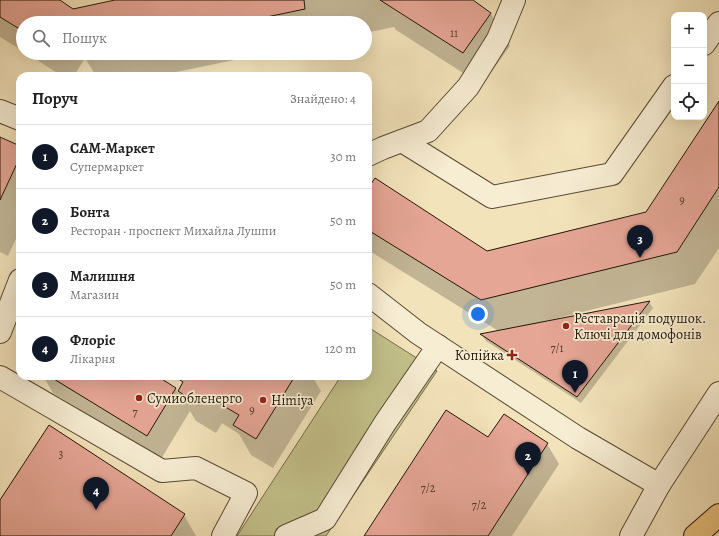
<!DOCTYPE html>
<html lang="uk">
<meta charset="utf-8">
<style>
:root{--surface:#fff;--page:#f2f2f2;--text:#222;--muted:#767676;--line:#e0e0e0;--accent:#111827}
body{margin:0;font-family:Alegreya,serif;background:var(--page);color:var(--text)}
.controls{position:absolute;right:12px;top:12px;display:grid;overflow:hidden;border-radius:8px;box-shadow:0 4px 16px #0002}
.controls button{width:36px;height:36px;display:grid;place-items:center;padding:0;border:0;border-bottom:1px solid var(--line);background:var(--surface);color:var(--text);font:20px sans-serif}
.you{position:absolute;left:478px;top:314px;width:14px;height:14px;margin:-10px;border:3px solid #fff;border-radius:50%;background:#1a73e8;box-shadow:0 0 0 6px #1a73e833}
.badge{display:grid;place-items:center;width:26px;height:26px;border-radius:50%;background:var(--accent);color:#fff;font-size:13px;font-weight:700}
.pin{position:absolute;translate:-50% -33px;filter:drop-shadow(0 1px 2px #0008)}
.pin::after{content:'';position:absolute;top:21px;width:14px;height:12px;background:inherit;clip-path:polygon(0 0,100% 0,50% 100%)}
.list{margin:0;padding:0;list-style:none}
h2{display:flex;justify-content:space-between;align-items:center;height:52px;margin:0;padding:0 16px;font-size:17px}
h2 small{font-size:13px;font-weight:400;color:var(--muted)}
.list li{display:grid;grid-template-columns:26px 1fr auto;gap:12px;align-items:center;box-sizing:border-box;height:64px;padding:0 16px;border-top:1px solid var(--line)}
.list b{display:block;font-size:15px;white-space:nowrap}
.list p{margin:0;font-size:13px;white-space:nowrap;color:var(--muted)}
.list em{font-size:13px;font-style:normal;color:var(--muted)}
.icon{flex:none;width:22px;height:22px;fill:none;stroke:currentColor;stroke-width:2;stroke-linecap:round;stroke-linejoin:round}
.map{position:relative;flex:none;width:719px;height:536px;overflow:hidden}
.search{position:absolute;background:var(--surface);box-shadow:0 4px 16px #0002;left:16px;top:16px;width:356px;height:44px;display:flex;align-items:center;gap:10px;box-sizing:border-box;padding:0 14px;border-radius:22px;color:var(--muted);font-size:15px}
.panel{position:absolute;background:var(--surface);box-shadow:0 4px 16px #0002;left:16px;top:72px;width:356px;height:308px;border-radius:12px}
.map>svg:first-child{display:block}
</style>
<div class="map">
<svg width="719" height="536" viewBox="0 0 719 536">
<rect width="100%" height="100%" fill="#f3e3bb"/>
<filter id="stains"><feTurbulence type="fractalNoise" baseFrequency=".005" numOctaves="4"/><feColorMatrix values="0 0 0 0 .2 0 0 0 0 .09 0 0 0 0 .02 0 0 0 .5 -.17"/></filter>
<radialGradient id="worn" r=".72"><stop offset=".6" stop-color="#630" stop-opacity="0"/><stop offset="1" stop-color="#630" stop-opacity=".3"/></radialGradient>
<!-- green -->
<path fill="#c3c18b" stroke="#736c49" d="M371,329l66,42 -111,165h-89l104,-160h27v-42z"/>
<!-- shadow -->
<g fill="#0003">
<path d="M0,0h58l15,10 47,-10h352l19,14 19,32 -28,39 -86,-55 -2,-3 -29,6v-10h-342v28l-23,-14z"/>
<path d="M26,53h242l-111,23h-61l-11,-18 -11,18h-12z"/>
<path d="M719,102v146l-24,36 -149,37v1l103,-20 4,6 -72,95 -95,-62 -4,-6 18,-3 -132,-82v-60l119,62 159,-39z"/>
<path d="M0,138l20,9v83l-12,26 -8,-4z"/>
<path d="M43,376h112l20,12 3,5 10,-17h124l9,15 -48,77 -22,-13 -12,-21 -17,-11 -6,10 -20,-12 -6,-10 -29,48 -108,-66z"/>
<path d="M504,416l43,28 12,20 -47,72h-147l123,-97z"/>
<path d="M0,501l184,14 12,21h-196z"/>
</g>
<!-- building -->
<g fill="#e6a696" stroke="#231707">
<path d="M0,0h60l13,9 42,-9h189l1,9 -67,14h-215v8l-23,-14z"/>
<path d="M380,0h93l18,13 -28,40z"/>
<path d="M719,101v86l-42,65 -196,48 -113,-70v-42l7,-10 112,73 159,-39z"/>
<path d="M0,137l20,9v11l-20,43z"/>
<path d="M650,301l-73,96 -97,-63z"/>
<path d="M49,376h108l19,12 -29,48z"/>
<path d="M174,376h121l-39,63 -23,-14 6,-10 -34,-20 -6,10 -21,-14 5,-9z"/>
<path d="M446,410l42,27 16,-23 44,29 -60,93h-124z"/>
<path d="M49,425l136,89 -14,22h-171v-36z"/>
</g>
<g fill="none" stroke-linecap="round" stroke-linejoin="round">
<defs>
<g id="minor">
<path d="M704,44l15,-21"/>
<path d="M0,111l20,8"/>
<path d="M402,141l90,56 120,-23 62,-88"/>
<path d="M368,155l15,-7 45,-17 40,-44 30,-48 16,-39"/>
<path d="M368,294l50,39 160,105 81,47"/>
<path d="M0,332l20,-52"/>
<path d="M0,377l162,94 34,-3 50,25 -23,43"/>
<path d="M286,536l39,-17 60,-96 53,-77"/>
<path d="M631,536l28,-51 60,-92"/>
</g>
<path id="major" d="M695,536l24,-21"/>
</defs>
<!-- minor casing -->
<use href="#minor" stroke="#574a34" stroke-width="24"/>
<!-- major casing -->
<use href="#major" stroke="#231707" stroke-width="24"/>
<!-- minor -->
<use href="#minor" stroke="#f7edd3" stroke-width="22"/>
<!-- major -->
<use href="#major" stroke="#eac27e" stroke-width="22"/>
</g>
<!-- markers -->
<g fill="#8f2418" stroke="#f7edd3" stroke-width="1.5">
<circle cx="566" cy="326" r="4"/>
<path d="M510 349h4v4h4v4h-4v4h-4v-4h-4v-4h4z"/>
<circle cx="139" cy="398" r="4"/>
<circle cx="263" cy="400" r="4"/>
</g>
<g text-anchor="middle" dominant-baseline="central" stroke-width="3.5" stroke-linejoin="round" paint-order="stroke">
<!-- number labels -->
<g font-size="12" fill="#543b2b">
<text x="454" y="33">11</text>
<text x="682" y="200">9</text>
<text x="557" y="348">7/1</text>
<text x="252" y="410">9</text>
<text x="135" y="412">7</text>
<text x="61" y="454">3</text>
<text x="428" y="488">7/2</text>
<text x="479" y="505">7/2</text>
</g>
<!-- poi labels -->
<g font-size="14" fill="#231707" stroke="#f7edd3" text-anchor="start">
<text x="574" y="318">Реставрація подушок.<tspan x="574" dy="16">Ключі для домофонів</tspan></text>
<text x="504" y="355" text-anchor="end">Копійка</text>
<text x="147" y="398">Сумиобленерго</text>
<text x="271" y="400">Himiya</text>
</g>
</g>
<rect width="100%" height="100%" filter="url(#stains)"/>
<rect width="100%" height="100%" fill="url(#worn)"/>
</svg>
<div class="controls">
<button>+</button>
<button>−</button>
<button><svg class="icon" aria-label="locate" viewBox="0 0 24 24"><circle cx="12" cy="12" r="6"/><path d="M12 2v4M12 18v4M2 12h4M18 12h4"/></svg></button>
</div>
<div class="you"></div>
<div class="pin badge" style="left:575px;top:393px">1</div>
<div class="pin badge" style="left:528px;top:475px">2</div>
<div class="pin badge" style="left:640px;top:258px">3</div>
<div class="pin badge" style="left:96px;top:510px">4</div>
<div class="search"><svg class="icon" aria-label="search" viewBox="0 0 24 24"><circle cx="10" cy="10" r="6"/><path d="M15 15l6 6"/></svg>Пошук</div>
<section class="panel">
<h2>Поруч<small>Знайдено: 4</small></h2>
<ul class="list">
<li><span class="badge">1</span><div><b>САМ-Маркет</b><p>Супермаркет</p></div><em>30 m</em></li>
<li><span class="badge">2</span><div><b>Бонта</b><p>Ресторан · проспект Михайла Лушпи</p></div><em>50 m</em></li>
<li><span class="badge">3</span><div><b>Малишня</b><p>Магазин</p></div><em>50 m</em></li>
<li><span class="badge">4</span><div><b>Флоріс</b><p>Лікарня</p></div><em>120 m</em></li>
</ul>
</section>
</div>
